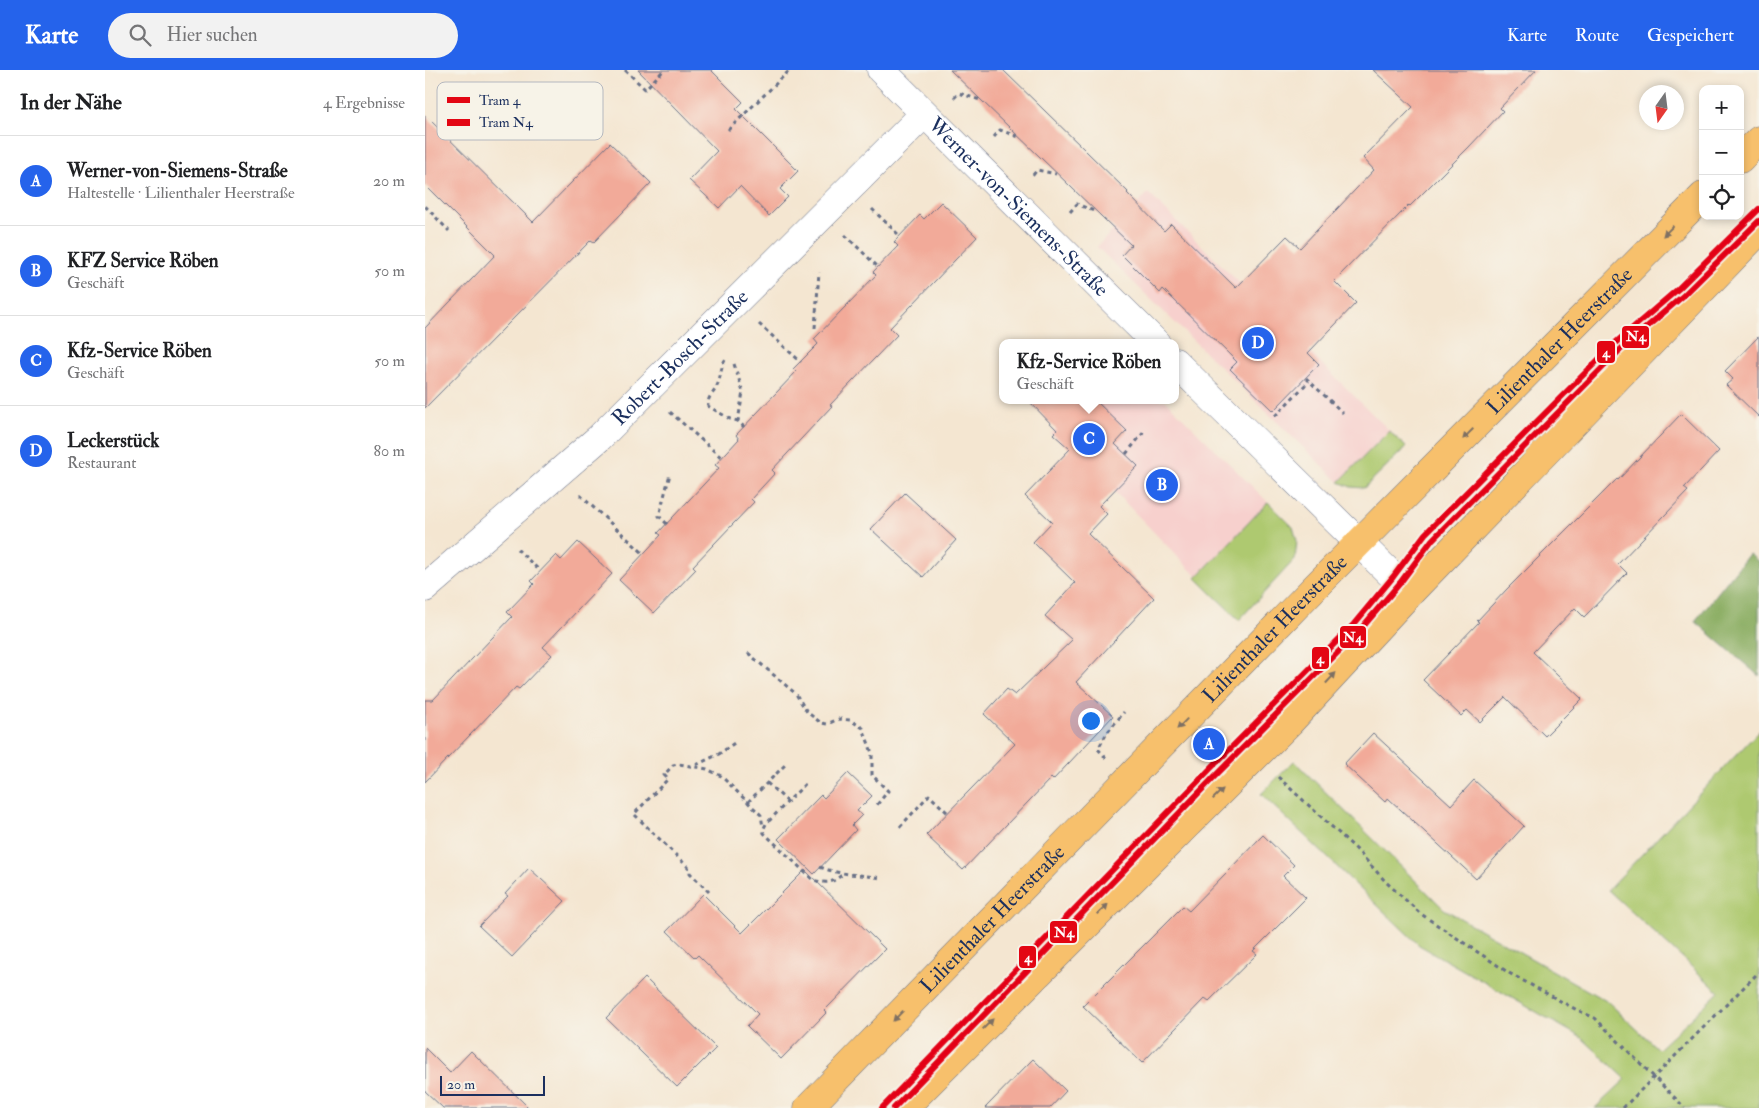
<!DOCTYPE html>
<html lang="de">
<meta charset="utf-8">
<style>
:root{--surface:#fff;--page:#f2f2f2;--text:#202124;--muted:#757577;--line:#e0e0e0;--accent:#2563eb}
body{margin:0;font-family:"IM FELL Double Pica",serif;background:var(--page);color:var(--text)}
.controls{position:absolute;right:15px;top:15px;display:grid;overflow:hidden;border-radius:10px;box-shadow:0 2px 8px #0003}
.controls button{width:45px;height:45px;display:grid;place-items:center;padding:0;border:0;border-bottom:1px solid var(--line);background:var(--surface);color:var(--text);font:25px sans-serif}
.compass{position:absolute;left:1214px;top:15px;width:45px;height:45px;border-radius:50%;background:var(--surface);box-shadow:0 2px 8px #0003;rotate:194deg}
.scale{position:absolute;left:15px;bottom:12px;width:105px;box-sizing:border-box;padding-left:5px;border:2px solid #1b2f5e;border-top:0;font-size:14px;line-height:18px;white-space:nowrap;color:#1b2f5e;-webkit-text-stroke:4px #f7f3e8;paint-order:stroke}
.you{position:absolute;left:665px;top:650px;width:18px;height:18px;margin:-12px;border:4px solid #fff;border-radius:50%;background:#1a73e8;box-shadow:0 0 0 8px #1a73e833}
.badge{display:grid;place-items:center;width:32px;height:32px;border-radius:50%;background:var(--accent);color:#fff;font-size:16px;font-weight:700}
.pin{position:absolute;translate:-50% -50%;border:2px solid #fff;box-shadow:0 1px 5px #0006}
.popup{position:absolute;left:574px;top:269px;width:180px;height:65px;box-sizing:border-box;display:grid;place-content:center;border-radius:10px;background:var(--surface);filter:drop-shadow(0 1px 4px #0005);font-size:16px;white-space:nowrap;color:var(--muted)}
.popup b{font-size:19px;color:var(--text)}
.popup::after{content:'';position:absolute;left:50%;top:100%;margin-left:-10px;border:10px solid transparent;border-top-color:var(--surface)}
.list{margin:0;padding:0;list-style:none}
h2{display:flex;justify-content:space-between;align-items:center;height:65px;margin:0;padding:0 20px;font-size:21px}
h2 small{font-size:16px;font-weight:400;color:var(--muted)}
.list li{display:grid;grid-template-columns:32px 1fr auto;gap:15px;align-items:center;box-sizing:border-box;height:90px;padding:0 20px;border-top:1px solid var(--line)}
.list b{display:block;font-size:19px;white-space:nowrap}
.list p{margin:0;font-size:16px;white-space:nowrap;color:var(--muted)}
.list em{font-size:16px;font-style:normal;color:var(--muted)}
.icon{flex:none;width:28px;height:28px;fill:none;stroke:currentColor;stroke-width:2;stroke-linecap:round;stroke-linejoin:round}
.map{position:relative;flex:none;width:1334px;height:1038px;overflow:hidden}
header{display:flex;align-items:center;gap:30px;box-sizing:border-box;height:70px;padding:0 25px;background:var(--accent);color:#fff}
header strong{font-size:24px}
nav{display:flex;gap:28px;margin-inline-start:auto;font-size:18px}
.search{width:350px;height:45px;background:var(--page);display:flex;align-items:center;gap:12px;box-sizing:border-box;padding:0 18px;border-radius:28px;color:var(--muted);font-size:19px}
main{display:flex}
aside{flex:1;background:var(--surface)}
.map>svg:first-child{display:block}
</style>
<header>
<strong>Karte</strong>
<div class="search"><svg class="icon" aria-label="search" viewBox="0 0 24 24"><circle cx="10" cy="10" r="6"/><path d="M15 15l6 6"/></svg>Hier suchen</div>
<nav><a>Karte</a><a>Route</a><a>Gespeichert</a></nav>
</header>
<main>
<aside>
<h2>In der Nähe<small>4 Ergebnisse</small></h2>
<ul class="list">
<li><span class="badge">A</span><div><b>Werner-von-Siemens-Straße</b><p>Haltestelle · Lilienthaler Heerstraße</p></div><em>20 m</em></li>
<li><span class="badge">B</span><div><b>KFZ Service Röben</b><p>Geschäft</p></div><em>50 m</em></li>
<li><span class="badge">C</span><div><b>Kfz-Service Röben</b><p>Geschäft</p></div><em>50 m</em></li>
<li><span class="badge">D</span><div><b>Leckerstück</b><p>Restaurant</p></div><em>80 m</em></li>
</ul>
</aside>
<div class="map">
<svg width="1334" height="1038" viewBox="0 0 1334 1038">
<rect width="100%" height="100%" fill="#f7f3e8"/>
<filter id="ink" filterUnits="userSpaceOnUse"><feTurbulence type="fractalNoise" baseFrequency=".02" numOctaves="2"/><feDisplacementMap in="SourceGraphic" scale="10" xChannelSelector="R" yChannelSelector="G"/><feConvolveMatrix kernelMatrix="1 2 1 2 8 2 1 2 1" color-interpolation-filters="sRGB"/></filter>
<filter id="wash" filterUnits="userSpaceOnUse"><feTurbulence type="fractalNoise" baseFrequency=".0096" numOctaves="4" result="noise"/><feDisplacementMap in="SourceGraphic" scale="20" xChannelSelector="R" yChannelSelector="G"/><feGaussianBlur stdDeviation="1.12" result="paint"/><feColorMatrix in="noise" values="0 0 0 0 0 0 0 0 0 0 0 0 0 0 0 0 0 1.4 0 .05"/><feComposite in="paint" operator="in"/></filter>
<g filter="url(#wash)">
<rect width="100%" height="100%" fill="#f4e6d1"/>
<!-- built -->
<g fill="#f7d0cd">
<path d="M723,123l258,254 -42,41 -13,-1 -12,-5 -242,-235z"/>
<path d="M658,330h82l128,127 4,14 -2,18 -56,61 -125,-129 -44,-42 -19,-15z"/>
</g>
<!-- green -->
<g fill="#aec970" stroke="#647c67">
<path d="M964,361l17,16 -42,41 -13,-1 -12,-5z"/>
<path d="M843,432l25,25 4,14 -2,18 -56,61 -43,-42z"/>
<path d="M1334,661v377h-164l31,-29 -44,-41 -163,-93 -158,-151 33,-33 150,148 164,93 50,47 61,-57 -111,-102z"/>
</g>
<!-- forest -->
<path fill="#8aad62" stroke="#526e60" d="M1324,484l10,8v114l-64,-55z"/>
<g id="blocks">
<!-- building -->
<g fill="#f2aa99">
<path d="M213,0h73l32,32 -7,7 62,62 -18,18 8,8 -19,19 -29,-30 -21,22 -30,-28 28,-29z"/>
<path d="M525,0h53l125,122 -1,1 37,38 7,-7 65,64 51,-52 13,12 74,-78 -11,-12 50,-51 -40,-37h163l-36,38 3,3 -34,36 -59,59 -1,-1 -75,76 22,22 -48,50 11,11 -46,47 -43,-42 7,-7 -74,-73 -3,4 -38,-38 9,-10z"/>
<path d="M0,45l108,107 77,-79 41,40 -57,59 -3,-2 -166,168v-80l70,-73 -70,-70z"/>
<path d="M516,132l36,35 -87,91 7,7 -67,70 2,1 -60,64 3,3 -24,26 3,3 -61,64 3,3 -42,44 -35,-33 42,-45 -3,-2 61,-65 -4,-3 24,-26 -3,-4 60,-63 -3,-3 25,-25 -4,-5 62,-64 -3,-3 25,-26 -4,-4 26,-27 4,4z"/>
<path d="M1334,266v81l-33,-32 7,-6 -8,-8z"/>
<path d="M603,330h67l32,31 -12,13 23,22 -39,40 8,8 -19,20 66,64 -78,84 37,34 -60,64 -2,-2 -88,92 -37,-35 89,-91 -31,-30 23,-25 8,6 57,-55 -27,-24 30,-33 -42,-41 19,-20 -27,-26 45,-47 -17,-15 4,-4z"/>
<path d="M1256,344l38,37 -35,37 4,3 -70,73 9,9 -43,44 -9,-9 -42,44 49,47 -37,37 -40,-39 -25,25 -13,-12 -6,6 -38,-36 56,-58 -2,-1 30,-32 110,-110 1,1z"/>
<path d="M480,423l51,47 -33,37 -52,-48z"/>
<path d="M153,472l34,32 -69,73 9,8 -33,34 -3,-2 -91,95v-82h8l79,-83 -5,-5 27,-28 -3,-3 25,-26 5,5z"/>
<path d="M948,663l78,72 23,-25 50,46 -48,53 -88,-81 -3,4 -41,-38z"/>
<path d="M423,703l24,23 -15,15 5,4 -10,10 4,5 -42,44 -36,-35 43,-44 3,3z"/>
<path d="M838,765l31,30 -11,11 23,22 -53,53 4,3 -48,47 -4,-3 -63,65 -59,-57 100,-100 6,5z"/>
<path d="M104,798l36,33 -53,56 -33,-31 29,-30 -3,-2z"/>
<path d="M380,800l80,79 -61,62 2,2 -45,46 -34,-33 11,-12 -60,-59 -3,3 -28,-27 36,-37 39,39z"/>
<path d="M220,908l71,70 -39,39 -71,-69z"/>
<path d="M0,978l25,25 21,-22 58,57h-86l-18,-17z"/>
<path d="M608,989l33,32 -16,17h-65z"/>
</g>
</g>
</g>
<g filter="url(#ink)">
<use href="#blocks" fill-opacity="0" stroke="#676f86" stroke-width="1"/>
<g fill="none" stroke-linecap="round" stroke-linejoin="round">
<defs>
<g id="minor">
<path id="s1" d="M456,0l275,273"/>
<path d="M750,292l235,231"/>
<path id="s2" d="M0,518l174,-150 325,-324"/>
</g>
<g id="major">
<path d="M1315,89l19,-19"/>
<path id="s3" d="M383,1038l508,-522 387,-390"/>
<path d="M479,1038l386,-386 120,-129 349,-362"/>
</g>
</defs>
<!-- minor casing -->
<use href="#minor" stroke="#676f86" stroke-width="29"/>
<!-- major casing -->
<use href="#major" stroke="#676f86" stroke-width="29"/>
<!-- path -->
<g stroke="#676f86" stroke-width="3" stroke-dasharray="4 4" stroke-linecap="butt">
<path d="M200,0l20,19 19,-19"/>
<path d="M529,28l5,-5 21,7"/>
<path d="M303,60l62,-60"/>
<path d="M569,67l6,-7 19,7"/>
<path d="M608,105l4,-5 19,4"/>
<path d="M0,136l24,25"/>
<path d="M447,139l28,27"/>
<path d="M645,142l7,-8 17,7"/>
<path d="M420,165l33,32"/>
<path d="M334,254l42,38"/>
<path d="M390,258l4,-56"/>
<path d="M300,290c-5,9 -4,19 -9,28 -4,8 -8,7 -8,18l22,13 8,2"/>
<path d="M309,294l9,28 -5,29 6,6"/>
<path d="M881,308l37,35"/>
<path d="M245,342l52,46"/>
<path d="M850,346l34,-35"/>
<path d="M701,384l18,-22"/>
<path d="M155,425l64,59"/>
<path d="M242,454l-8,-8 11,-42"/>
<path d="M92,479l23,22"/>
<path d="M323,583l48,41 11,18 14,11 6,1 12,-5 11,1 13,8 9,25v22l16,16 -12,15"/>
<path d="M681,688l-8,-9 9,-16 17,-21"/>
<path d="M271,695l23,-11 18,-13"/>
<path d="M853,707l78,72 30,33 35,32 88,59 68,37 18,8 90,90"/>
<path d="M342,713l21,19"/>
<path d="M380,714l-39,40 -3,6 1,3 49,47c15,4 20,3 31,-7"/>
<path d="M323,732l37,-37"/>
<path d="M475,757l29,-32 19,18"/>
<path d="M395,797c19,8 40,7 60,11"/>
<path d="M284,822l-19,-19v-4l-56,-55 34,-35 -4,-4 9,-10 6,-1 28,5 14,7 40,39 2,12"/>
<path d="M1198,1038l136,-136"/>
</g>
<!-- minor -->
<use href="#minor" stroke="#fff" stroke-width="28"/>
<!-- major -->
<use href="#major" stroke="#f7c06c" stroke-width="28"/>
<defs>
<path id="tram-1" d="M457,1038l330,-341 142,-143 39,-47 32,-43 189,-190 64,-55 81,-80"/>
<path id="tram-2" d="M469,1038l324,-335 142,-143 40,-47 32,-43 188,-190 64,-55 75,-74"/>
</defs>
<!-- tram-1 casing -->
<use href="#tram-1" stroke="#f7f3e8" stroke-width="10"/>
<!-- tram-2 casing -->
<use href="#tram-2" stroke="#f7f3e8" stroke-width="10"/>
<!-- tram-1 -->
<use href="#tram-1" stroke="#e30613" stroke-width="6"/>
<!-- tram-2 -->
<use href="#tram-2" stroke="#e30613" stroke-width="6"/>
</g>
<!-- one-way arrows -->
<defs><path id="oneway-solid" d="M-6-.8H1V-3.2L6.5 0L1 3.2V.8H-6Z" transform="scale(1.25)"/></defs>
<g fill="#7e7064">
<use href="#oneway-solid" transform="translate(1243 161) rotate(135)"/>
<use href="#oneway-solid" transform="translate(1043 364) rotate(135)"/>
<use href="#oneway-solid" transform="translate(906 608) rotate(-47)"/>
<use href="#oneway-solid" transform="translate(757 654) rotate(134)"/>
<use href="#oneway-solid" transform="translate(793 724) rotate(-45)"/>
<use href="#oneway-solid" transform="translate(678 839) rotate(-45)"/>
<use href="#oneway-solid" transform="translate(473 946) rotate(134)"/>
<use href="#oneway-solid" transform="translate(563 954) rotate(-45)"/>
</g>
</g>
<g text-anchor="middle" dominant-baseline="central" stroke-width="4" stroke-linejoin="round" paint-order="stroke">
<!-- street labels -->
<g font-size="21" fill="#1b2f5e" stroke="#f7f3e8">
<text stroke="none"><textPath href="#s1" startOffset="194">Werner-von-Siemens-Straße</textPath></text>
<text stroke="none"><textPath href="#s3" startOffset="1074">Lilienthaler Heerstraße</textPath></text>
<text stroke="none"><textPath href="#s2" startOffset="344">Robert-Bosch-Straße</textPath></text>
<text stroke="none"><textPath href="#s3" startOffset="669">Lilienthaler Heerstraße</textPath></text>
<text stroke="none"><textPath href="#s3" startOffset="264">Lilienthaler Heerstraße</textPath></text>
</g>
</g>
<!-- legend -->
<rect x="12" y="12" width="166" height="58" rx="8" fill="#f7f3e8" stroke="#b5b8bf" stroke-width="1"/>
<rect x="22" y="27" width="23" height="6" fill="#e30613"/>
<rect x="22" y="49" width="23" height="7" fill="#e30613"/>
<g font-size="14" fill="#1b2f5e">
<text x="54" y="35">Tram 4</text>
<text x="54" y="57">Tram N4</text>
</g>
<g stroke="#f7f3e8" stroke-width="2">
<rect x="1196" y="255" width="29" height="24" rx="5" fill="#e30613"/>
<rect x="1171" y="270" width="20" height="24" rx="5" fill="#e30613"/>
<rect x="914" y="555" width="28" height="24" rx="5" fill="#e30613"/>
<rect x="886" y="576" width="19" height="24" rx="5" fill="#e30613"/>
<rect x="624" y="850" width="29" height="24" rx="5" fill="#e30613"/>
<rect x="593" y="875" width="19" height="24" rx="5" fill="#e30613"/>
</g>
<g font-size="14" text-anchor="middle" font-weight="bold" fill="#fff">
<text x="1211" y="271">N4</text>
<text x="1181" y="287">4</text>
<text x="928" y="572">N4</text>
<text x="895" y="593">4</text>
<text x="639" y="867">N4</text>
<text x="603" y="892">4</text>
</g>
</svg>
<div class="controls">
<button>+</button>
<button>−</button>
<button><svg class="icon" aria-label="locate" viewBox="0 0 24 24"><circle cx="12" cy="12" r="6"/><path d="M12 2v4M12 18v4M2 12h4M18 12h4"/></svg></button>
</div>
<svg class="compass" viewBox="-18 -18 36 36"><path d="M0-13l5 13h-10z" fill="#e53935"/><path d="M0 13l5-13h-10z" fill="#757577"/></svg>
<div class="scale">20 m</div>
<div class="you"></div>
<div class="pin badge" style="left:784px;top:674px">A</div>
<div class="pin badge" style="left:737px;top:415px">B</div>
<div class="pin badge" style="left:664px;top:369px">C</div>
<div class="popup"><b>Kfz-Service Röben</b>Geschäft</div>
<div class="pin badge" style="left:833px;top:273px">D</div>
</div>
</main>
